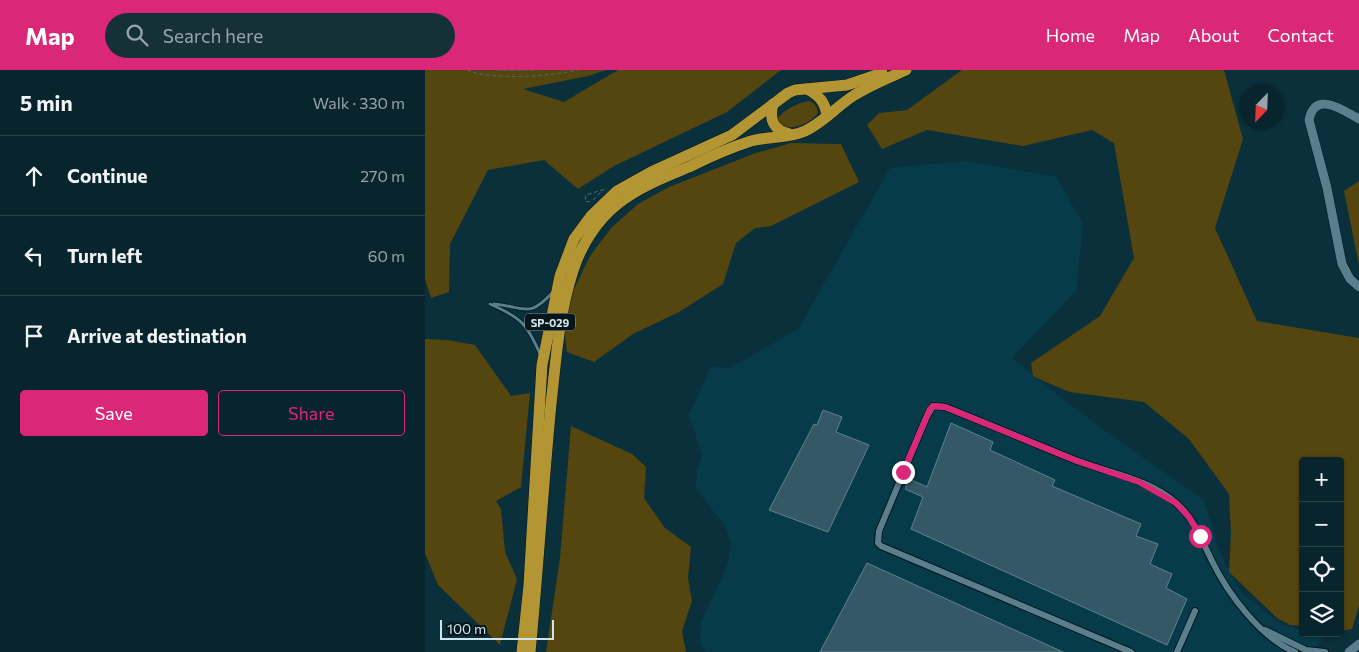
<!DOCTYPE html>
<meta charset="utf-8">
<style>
:root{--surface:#08242c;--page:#163038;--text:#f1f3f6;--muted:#98a4a9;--line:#294148;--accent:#db2777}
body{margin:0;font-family:Commissioner,sans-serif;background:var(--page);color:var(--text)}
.controls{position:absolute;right:15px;bottom:15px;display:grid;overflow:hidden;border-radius:5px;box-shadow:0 1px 4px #0004}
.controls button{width:45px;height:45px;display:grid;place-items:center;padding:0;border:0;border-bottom:1px solid var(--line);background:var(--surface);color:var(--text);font:25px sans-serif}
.compass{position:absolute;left:814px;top:15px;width:45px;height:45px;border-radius:50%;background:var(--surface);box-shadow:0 1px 4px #0004;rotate:203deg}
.scale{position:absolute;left:15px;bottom:12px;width:114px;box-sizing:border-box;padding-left:5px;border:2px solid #d0e4eb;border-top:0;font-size:14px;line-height:18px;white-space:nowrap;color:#d0e4eb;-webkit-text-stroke:4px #07161b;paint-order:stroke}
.stop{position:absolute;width:15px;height:15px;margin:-11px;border:4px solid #db2777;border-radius:50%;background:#fff}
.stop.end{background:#db2777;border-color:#fff;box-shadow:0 1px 5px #0008}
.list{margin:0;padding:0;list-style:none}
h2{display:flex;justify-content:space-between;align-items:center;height:65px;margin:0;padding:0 20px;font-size:21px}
h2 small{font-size:16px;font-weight:400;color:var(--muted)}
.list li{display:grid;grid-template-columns:32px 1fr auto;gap:15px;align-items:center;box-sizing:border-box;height:80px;padding:0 20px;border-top:1px solid var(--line)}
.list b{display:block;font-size:19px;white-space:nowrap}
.list em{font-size:16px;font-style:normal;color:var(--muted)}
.actions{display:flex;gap:10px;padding:15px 20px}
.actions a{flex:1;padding:11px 0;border:1px solid var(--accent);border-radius:5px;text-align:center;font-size:18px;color:var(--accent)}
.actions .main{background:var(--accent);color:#fff}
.icon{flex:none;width:28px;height:28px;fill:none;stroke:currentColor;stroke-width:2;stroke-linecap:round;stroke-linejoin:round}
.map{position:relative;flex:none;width:934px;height:582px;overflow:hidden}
header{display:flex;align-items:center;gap:30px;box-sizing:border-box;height:70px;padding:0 25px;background:var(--accent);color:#fff}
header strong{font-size:24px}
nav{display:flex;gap:28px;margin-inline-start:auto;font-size:18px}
.search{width:350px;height:45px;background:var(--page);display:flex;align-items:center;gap:12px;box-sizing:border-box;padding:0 18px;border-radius:28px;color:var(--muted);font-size:19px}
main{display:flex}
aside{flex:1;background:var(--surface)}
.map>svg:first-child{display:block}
</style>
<header>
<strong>Map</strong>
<div class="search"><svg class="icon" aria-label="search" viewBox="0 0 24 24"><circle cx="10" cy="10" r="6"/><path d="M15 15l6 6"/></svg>Search here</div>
<nav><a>Home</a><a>Map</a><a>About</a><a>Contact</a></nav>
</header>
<main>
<aside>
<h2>5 min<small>Walk · 330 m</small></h2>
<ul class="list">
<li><svg class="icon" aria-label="ahead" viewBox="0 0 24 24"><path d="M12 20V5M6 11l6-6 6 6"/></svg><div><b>Continue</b></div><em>270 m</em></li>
<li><svg class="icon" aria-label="left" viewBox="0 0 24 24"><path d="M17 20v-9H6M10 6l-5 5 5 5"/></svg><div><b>Turn left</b></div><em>60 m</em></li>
<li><svg class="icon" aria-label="arrive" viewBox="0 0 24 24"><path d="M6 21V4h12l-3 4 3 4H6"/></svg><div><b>Arrive at destination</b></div></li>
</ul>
<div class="actions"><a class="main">Save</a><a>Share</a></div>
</aside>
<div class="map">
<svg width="934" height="582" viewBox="0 0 934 582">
<rect width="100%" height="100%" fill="#0a303b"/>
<!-- built -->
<path fill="#083b49" d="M542,91l90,16 26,47 -7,67 -64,67 48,39 55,41 89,62 17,56 20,36 39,32 23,6v3l21,2 -11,17h-607l-6,-8 1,-23 26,-55 4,-21 -5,-18 -30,-38 1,-18 5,-16 -13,-40 22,-49 18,3 69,-40 92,-161z"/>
<!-- green -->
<g fill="#55450f">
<path d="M0,0h181l-18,6 -65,13 41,13 54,-32h163l-54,42 -113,54 -36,23 -34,-29 -56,10 -38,74 -1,48 -18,6 -6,-19z"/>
<path d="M537,0h262l19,69 -28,89 42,93 102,17v268l-7,23 -12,2v-170h-37v165l-13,-1 -13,-7 -48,-46 2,-39 -2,-39 -40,-55 -45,-37 -74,-10 -29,-12 -8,-4 -2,-13 69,-47 34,-58 -20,-115 -22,-13 -69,16 -96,-16 -45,19 -15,-24 12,-12 28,-3z"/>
<path d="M384,31c6,2 8,6 9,12 -9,11 -22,16 -36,14l-5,-8c7,-10 21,-16 32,-18z"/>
<path d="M366,73l50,1 18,38 -88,44 -16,2 -19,15 -13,41 -44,28 -46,22 -39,28 -27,-10 -4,-30 10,-31 17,-35 21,-28 27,-24 31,-17 84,-33z"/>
<path d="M934,111v84l-15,-74z"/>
<path d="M0,269l23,1 27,5 36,51 19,-3 -9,94 -25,14 5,8 4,43 12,27 -17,66 -62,-60 -13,-32z"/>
<path d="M146,356l61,28 14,13 -2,31 21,30 26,19 -3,31 4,23 -10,30 4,21h-140l14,-94z"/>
</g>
<!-- building -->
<g fill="#345865" stroke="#5e8390">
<path d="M398,340l19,7 -6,15 33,13 -41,87 -59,-22 45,-86 3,1z"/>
<path d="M526,353l42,19 -3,8 65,30 -3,6 89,38 -5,12 22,8 -8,20 22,10 -6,14 21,11 -20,46 -256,-116 12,-32 -18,-8 4,-10 18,8z"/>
<path d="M442,493l196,89h-243z"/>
</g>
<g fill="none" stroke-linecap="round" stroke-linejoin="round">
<defs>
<g id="lane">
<path d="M65,234c32,14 37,20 51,52"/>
<path d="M69,234c32,3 34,15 59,-12"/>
</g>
<g id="street">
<path d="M840,560l41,20 19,2"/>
<path d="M706,582l-250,-106 -3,-3 1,-12 47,-113 7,-12 12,1c44,17 87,36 130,53 34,13 74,19 101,43 18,15 26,38 36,58 16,33 49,77 83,91"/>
<path d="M752,582l18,-41"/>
</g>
<g id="secondary">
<path d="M934,49c-16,-9 -44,-29 -50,1l18,68 15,76 8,15 9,8"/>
<path d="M924,582l10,-8"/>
</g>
<g id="highway">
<path d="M382,19c13,7 18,13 20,27"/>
<path d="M348,34c-4,16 0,26 17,30"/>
<path d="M97,582l7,-67 13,-220 18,-89 14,-37 17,-23 26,-25 34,-19 81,-37 56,-42 7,-3 52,-5 35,-12"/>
<path d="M105,582c8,-83 13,-166 21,-248 5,-44 8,-91 22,-133 8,-26 24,-51 46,-68 20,-16 46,-26 70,-36 20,-10 40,-19 62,-26 18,-5 37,-2 54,-10 18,-8 31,-24 48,-35 17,-11 35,-18 53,-26"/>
</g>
</defs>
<!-- lane casing -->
<use href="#lane" stroke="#00171f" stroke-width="4.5"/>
<!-- street casing -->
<use href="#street" stroke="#00171f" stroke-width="8"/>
<!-- secondary casing -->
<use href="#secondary" stroke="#00171f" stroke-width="10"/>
<!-- highway casing -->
<use href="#highway" stroke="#00171f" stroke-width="12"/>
<!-- path -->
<g stroke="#4b6b75" stroke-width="1" stroke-dasharray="4 2.5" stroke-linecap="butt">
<path d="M42,0c26,11 84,6 111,0"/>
<path d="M72,0h40"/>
<path d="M168,130l10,-10"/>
<path d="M165,132l-5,-1 1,-6 19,-6"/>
</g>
<!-- lane -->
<use href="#lane" stroke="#5a7e8c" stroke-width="3"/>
<!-- street -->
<use href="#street" stroke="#5a7e8c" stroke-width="6"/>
<!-- secondary -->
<use href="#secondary" stroke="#5a7e8c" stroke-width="9"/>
<!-- highway -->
<use href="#highway" stroke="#b39633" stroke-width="11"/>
</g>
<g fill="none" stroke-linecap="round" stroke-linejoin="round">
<!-- route -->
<path stroke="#db2777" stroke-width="6" d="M478,402l27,-63 3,-3 12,1 132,54 62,21 37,21 13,14 11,19"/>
</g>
<g text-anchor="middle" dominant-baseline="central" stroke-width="4.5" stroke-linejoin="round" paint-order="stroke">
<!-- shield labels -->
<rect fill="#07161b" stroke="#94a6ad" stroke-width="1" x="100" y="243.5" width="50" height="17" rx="4"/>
<g font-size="11" font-weight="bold" fill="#d0e4eb">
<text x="125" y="252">SP-029</text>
</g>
</g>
</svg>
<div class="controls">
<button>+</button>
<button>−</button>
<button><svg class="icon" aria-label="locate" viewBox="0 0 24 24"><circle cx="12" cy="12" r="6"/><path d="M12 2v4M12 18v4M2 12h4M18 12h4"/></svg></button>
<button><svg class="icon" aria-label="layers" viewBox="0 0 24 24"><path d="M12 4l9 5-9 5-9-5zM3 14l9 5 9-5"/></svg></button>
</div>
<svg class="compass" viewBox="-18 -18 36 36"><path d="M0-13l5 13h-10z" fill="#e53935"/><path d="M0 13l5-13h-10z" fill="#98a4a9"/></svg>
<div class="scale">100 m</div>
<div class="stop" style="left:775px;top:466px"></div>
<div class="stop end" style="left:478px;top:402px"></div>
</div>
</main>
